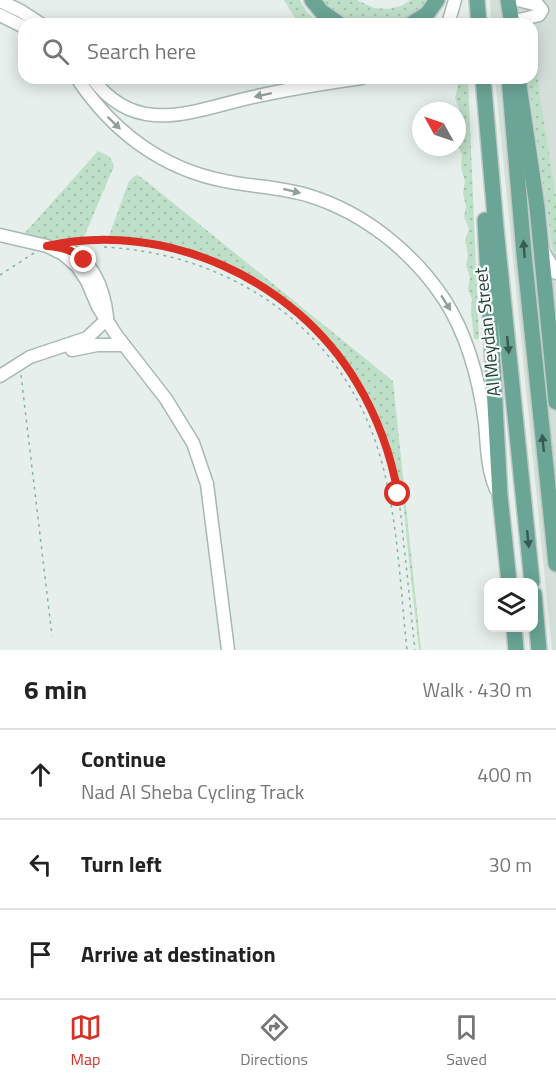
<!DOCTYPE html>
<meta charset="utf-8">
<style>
:root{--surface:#fff;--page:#f6f6f6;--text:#222;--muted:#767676;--line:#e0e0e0;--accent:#d93025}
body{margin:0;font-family:"Titillium Web",sans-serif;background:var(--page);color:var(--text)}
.controls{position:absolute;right:18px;bottom:18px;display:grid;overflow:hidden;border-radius:12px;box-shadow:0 3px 15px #0003}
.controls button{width:54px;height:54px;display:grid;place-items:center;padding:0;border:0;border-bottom:2px solid var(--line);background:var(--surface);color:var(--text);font:30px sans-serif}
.compass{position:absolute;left:412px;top:102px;width:54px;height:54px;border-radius:50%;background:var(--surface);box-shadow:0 3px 15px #0003;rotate:310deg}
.stop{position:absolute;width:18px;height:18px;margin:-14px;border:4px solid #d93025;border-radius:50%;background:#fff}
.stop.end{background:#d93025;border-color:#fff;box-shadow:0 2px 6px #0008}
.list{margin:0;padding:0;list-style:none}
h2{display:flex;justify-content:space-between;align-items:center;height:78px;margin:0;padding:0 24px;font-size:26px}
h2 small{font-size:20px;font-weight:400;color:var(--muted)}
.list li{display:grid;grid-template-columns:39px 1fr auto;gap:18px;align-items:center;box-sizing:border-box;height:90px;padding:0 24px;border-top:2px solid var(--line)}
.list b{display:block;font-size:22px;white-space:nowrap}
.list p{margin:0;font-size:20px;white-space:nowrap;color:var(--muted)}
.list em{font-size:20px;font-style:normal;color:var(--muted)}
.icon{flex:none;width:33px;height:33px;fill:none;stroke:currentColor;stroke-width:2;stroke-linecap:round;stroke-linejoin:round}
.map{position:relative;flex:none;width:556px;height:650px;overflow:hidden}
.search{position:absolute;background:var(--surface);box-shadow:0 3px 15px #0003;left:18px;right:18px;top:18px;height:66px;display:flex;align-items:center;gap:15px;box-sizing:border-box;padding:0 21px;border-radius:18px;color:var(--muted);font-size:22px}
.sheet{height:348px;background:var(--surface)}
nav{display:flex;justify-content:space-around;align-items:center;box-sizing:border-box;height:84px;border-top:2px solid var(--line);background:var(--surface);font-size:16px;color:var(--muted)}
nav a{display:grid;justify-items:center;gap:3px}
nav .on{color:var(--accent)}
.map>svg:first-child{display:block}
</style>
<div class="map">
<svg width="556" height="650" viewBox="0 0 556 650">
<defs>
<pattern id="garden-dots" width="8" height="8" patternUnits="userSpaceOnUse" patternTransform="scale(1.5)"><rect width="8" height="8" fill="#bfe0c8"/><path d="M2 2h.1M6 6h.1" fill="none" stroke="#a4c1ad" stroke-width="1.8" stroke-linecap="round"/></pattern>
</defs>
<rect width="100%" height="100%" fill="#e6efeb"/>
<!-- built -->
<path fill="#d4dfda" d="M490,0h66v650h-4l-57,-572h37v-54h-41z"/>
<!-- garden -->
<g fill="url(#garden-dots)">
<path d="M284,0h16l7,12 13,12h-21z"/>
<path d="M323,0h34l17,8 14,1 13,-3 10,-6h20c-31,30 -79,37 -108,0z"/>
<path d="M532,22l8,75 16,102v59l-4,-13 -24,-167h4v-54h-11z"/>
<path d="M456,78h12l11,261h-5l-3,-29 1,-11 -4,-9 2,-13 -4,-11 2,-11 -3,-15 4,-11 -5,-12 2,-10 -3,-14 2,-12 -4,-13 1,-13 -4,-9 3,-12 -3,-9 2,-14 -5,-13 3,-12z"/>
<path d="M98,151l12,6 4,9 -30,71 -32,3 -29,-5z"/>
<path d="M136,175l5,2 252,204 28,269h-2c-4,-36 -8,-72 -12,-108 -2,-24 -4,-49 -10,-72 -33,-139 -149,-225 -288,-234l20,-55z"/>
</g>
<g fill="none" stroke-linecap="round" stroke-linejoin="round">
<defs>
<g id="minor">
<path d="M0,1l21,10 20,13"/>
<path d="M0,15l24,12"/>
<path d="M512,22l27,-7 3,-5 -4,-5 -20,-5"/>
<path d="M448,24l7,-24"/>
<path d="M77,78c35,53 85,91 148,103 28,6 57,6 85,15 54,17 102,55 134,103 24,37 35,80 41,124 2,21 2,46 11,66"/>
<path d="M92,78c45,61 102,32 161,19 36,-8 73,-14 109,-19"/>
<path d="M0,235l47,11 16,8 14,12 10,15 11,26 19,29 49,63 27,44 14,41 21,166"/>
<path d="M63,247c29,11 41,41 44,70"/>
<path d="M543,251l13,22"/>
<path d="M72,350l25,-5h27"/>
<path d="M0,376l30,-19 57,-19 20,-19"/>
</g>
<g id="major">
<path d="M312,0l10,12 17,12"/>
<path d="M477,0l2,24"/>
<path d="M508,0l4,24"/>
<path d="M411,24l16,-10 10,-14"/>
<path d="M483,78l13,150 36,354"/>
<path d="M509,78l15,176 32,310"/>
<path d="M518,78l19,129 19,195"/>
<path d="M485,220l15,276 9,86"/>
<path d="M534,594l5,56"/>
<path d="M514,628l2,22"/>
</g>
</defs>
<!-- minor casing -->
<use href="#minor" stroke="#a8b8b2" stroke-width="15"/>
<!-- major casing -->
<use href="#major" stroke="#c2cac8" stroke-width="18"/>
<!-- path -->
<g stroke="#86b3a5" stroke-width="1.5" stroke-dasharray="3 4.5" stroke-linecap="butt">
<path d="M75,241c146,-11 276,79 316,220 8,28 10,56 13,85 4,35 7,69 11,104"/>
<path d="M104,247c129,7 239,82 276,209 18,62 20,130 27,194"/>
<path d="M0,275l34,-22"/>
<path d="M21,375l31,261"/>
</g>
<!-- minor -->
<use href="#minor" stroke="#fff" stroke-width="12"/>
<!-- major -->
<use href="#major" stroke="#6aa596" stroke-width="15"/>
</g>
<!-- one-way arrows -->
<defs><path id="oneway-solid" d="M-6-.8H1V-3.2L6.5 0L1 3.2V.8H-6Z" transform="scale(1.5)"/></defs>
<g fill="#92a09c">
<use href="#oneway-solid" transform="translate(263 95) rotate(168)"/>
<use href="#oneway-solid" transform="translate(114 123) rotate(44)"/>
<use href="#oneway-solid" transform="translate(292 191) rotate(14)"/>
<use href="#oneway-solid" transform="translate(446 303) rotate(58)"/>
</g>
<g fill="#365b51">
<use href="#oneway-solid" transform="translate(524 249) rotate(-95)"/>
<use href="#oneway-solid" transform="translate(508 345) rotate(84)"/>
<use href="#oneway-solid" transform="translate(543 443) rotate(-96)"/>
<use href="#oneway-solid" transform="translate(528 539) rotate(84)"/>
</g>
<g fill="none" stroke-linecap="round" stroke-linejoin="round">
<!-- route -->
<path stroke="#d93025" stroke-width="8" d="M84,260c-11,-10 -22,-13 -37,-14 119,-26 248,33 310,137 21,35 34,72 41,111"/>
</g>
<g text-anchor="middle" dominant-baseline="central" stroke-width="4.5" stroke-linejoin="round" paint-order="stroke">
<!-- street labels -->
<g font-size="18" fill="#24423a" stroke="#f7fbf9">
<text transform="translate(487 332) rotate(-96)">Al Meydan Street</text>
</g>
</g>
</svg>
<div class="controls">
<button><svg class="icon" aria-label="layers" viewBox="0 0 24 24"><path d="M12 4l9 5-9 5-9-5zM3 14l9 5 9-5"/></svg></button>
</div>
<svg class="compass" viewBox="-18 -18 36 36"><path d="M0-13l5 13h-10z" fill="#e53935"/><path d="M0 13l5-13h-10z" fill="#767676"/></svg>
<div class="stop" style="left:398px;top:494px"></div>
<div class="stop end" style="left:84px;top:260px"></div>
<div class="search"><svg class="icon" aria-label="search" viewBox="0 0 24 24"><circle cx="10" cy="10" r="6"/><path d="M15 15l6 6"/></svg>Search here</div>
</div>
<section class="sheet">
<h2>6 min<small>Walk · 430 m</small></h2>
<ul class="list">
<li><svg class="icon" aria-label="ahead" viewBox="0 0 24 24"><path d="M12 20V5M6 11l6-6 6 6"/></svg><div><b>Continue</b><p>Nad Al Sheba Cycling Track</p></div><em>400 m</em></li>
<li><svg class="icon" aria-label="left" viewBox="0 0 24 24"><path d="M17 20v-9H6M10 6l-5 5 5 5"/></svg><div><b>Turn left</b></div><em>30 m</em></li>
<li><svg class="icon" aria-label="arrive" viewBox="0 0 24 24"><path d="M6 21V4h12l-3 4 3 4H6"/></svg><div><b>Arrive at destination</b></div></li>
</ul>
</section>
<nav>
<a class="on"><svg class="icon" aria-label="map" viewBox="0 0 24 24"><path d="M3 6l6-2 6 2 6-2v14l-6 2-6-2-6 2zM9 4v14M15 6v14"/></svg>Map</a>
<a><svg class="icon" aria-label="directions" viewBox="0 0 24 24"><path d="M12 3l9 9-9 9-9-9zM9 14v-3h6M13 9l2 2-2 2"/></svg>Directions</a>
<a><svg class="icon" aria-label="saved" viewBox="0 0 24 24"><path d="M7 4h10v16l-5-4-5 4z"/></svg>Saved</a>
</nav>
